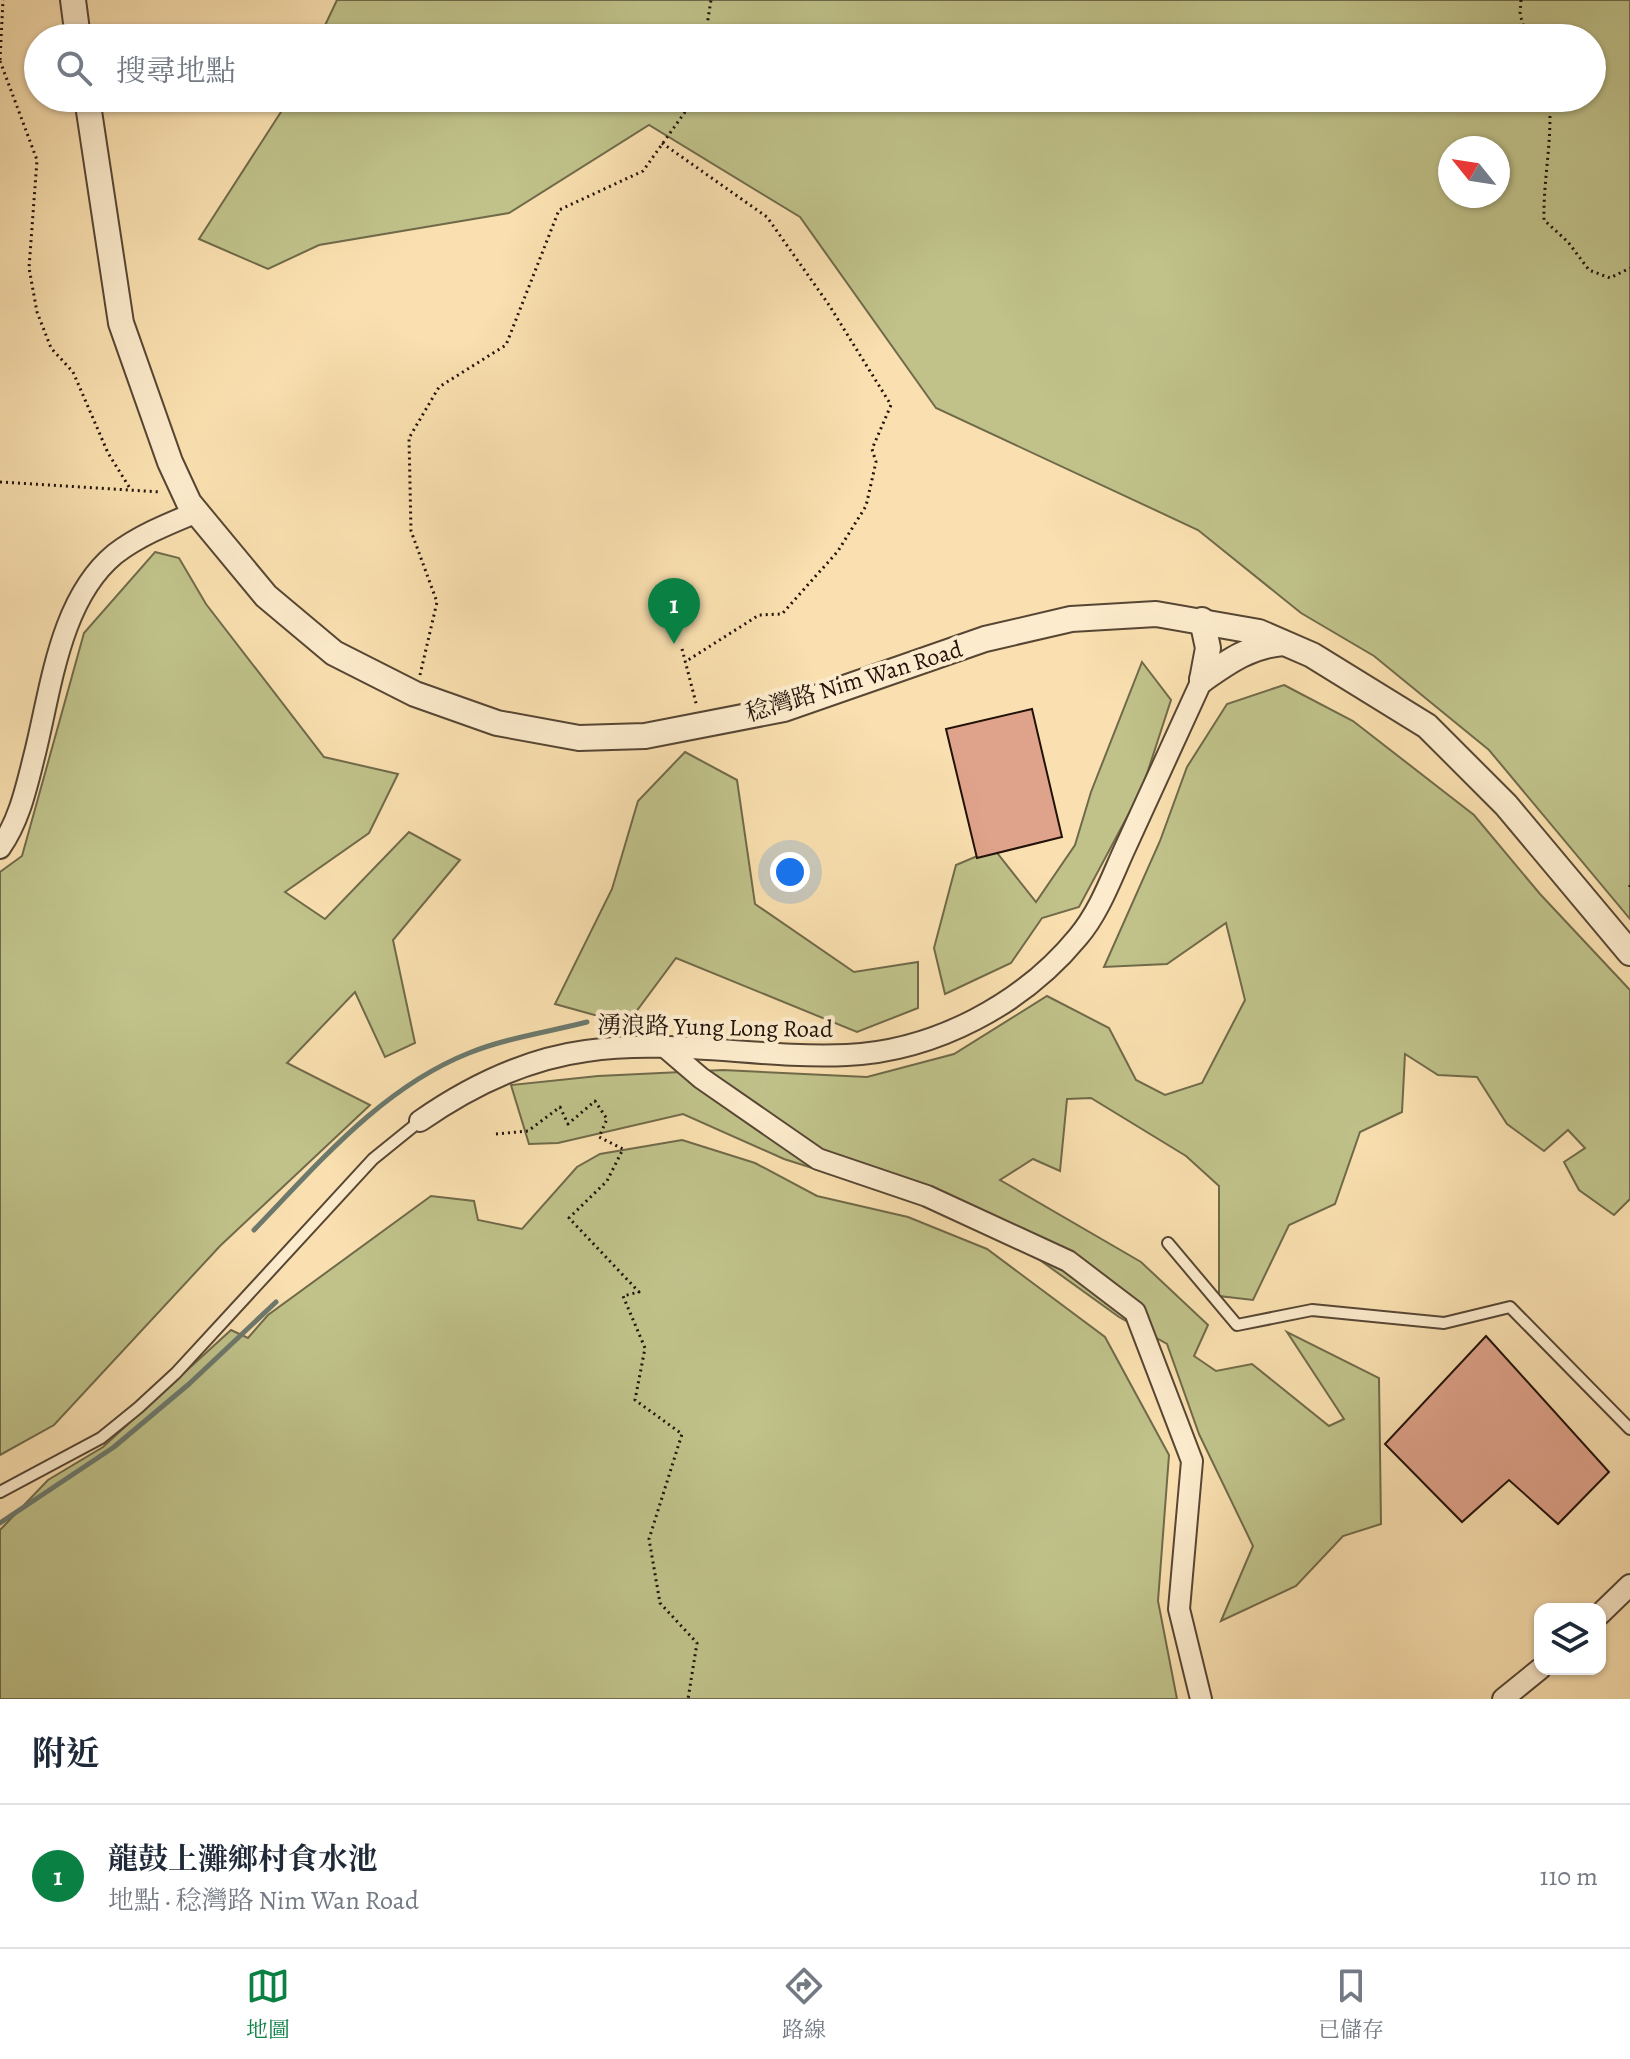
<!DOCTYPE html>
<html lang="zh-TW">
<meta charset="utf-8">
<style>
:root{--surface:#fff;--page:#f6f6f7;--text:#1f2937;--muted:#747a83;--line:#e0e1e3;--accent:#0b8043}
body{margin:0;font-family:Alegreya,"Noto Serif TC",serif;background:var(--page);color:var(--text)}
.controls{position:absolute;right:24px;bottom:24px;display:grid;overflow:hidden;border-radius:16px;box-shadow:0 2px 6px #0004}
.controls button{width:72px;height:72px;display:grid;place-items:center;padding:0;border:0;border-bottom:2px solid var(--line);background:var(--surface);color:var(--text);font:40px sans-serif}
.compass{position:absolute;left:1438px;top:136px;width:72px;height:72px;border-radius:50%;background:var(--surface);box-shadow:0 2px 6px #0004;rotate:300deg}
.you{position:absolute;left:790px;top:872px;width:28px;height:28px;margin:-20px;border:6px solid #fff;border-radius:50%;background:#1a73e8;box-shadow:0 0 0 12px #1a73e833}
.badge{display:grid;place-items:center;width:52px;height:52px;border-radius:50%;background:var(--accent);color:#fff;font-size:26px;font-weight:700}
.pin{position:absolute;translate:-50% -66px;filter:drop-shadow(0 2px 4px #0008)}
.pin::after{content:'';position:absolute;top:42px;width:28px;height:24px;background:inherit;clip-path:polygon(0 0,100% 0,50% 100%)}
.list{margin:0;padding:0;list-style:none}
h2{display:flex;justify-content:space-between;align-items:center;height:104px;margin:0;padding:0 32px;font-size:34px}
h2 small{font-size:26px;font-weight:400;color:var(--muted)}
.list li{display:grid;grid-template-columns:52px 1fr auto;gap:24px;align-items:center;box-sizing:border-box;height:144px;padding:0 32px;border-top:2px solid var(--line)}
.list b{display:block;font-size:30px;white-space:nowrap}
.list p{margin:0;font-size:26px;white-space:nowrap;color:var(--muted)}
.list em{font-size:26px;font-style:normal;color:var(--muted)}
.icon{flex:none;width:44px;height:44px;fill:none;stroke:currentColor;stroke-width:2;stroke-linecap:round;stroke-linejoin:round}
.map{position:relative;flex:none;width:1630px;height:1699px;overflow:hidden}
.search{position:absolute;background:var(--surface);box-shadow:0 2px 6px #0004;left:24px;right:24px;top:24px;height:88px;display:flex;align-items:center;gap:20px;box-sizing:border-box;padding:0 28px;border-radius:44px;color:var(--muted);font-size:30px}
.sheet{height:248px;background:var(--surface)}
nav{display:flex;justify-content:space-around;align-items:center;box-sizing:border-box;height:112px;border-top:2px solid var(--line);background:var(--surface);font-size:22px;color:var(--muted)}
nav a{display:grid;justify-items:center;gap:4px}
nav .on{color:var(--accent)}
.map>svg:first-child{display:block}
</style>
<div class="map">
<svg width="1630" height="1699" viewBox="0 0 1630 1699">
<rect width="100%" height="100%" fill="#fae0b0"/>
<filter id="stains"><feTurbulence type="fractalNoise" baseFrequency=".0025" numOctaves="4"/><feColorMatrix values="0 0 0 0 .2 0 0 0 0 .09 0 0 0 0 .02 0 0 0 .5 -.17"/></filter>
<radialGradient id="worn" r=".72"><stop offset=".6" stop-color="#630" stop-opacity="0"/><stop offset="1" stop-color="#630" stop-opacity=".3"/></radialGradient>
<!-- green -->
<g fill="#c0c28a" stroke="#706a4a" stroke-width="2" fill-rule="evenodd">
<path d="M337,0h1293v919l-141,-169 -115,-94 -73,-43 -103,-83 -262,-122 -136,-191 -151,-92 -140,88 -190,32 -51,24 -69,-30 91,-141h1302v-60h-1273zM1450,148h48v48h-48z"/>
<path d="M155,552l24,6 27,46 118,153 74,17 -29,59 -84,59 40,27 84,-87 51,28 -67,80 22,103 -30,14 -30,-65 -68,71 83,42 -150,141 -166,179 -54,30v-583l22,-16 62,-223z"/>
<path d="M1142,662l29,38 -29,89 -63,118 -37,11 -31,45 -66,31 -11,-46 22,-83 38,-16 42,53 39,-57 16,-53z"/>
<path d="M1284,685l69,36 121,94 66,79 90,96v209l-16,16 -35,-25 -15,-28 21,-14 -17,-18 -24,21 -37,-27 -30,-47 -39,-2 -33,-21 -3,58 -42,20 -25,72 -46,21 -36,75 -34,-4v-110l-33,-30 -95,-58 -24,1 -7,72 -27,-12 -33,21 141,82 67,63 -14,31 22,15 36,-7 77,62 15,-7 -57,-87 92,46 2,146 -38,12 -47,50 -75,35 32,-75 -54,-112 -32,-90 -48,-27 -82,-59 -108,-53 -145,-46 -101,-45 -125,29 -29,1 -18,-59 87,-9 125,-6 144,7 87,-23 93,-58 62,32 27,52 29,15 37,-12 43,-83 -19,-77 -59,41 -63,3 56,-126 27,-74 40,-63z"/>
<path d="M685,752l52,28 18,124 99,68 64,-10v46l-61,24 -181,-74 -49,66 -72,-20 57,-115 26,-88z"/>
<path d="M682,1140l73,23 62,33 91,21 79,32 118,88 64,118 -11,146 19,98h-1177v-169l48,-50 55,-33 128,-117 17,8 20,-23 163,-119 43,5 4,19 44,9 55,-62 23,-13z"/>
</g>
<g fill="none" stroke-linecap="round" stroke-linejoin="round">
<!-- stream -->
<g stroke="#6c796d" stroke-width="5">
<path d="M254,1230c64,-66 127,-142 215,-177 37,-15 79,-21 118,-31"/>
<path d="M0,1523l114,-76 75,-63 87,-82"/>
</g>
</g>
<!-- building -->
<g fill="#dfa28a" stroke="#21120a" stroke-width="2">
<path d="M1032,709l30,128 -85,21 -31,-129z"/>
<path d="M1486,1336l123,136 -51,52 -49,-44 -47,42 -77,-78z"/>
</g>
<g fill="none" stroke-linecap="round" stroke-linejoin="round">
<defs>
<g id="service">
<path d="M1168,1243l69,82 75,-15 132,13 66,-16 120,122"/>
<path d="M0,1492l101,-54 37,-30 38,-35 197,-214 47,-38"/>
</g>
<g id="minor">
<path d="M0,848c19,-27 26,-59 34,-91 17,-66 25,-157 81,-203 25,-19 53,-30 82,-42"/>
<path d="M666,1048l35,30 117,81 109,37 141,65 67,51 57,149 -13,148 22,90"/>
<path d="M420,1121c49,-34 106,-62 166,-70 86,-13 174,8 261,4 88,-4 176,-51 231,-118 22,-26 34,-61 48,-91 26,-56 51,-111 76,-166"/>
<path d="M1600,1614l30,-29"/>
<path d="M1503,1699l37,-30"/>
</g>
<g id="tertiary">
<path d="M73,0l5,38"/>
<path d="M87,98l34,225 49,139 19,41 77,93 68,57 81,41 82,29 82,15 66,-2 139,-27 201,-70 86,-20 85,-5 103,18 53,23 115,71 79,79 124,148"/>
<path d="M1202,680c27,-19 48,-34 81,-37"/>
<path d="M1202,680l6,-32 -6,-28"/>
</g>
</defs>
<!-- service casing -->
<use href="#service" stroke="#574634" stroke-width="14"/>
<!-- minor casing -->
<use href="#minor" stroke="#574634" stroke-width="24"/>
<!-- tertiary casing -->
<use href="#tertiary" stroke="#574634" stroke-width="28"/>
<!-- path -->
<g stroke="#21120a" stroke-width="3" stroke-dasharray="2 4" stroke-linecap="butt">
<path d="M1521,0l-1,14 7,24"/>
<path d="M705,38l6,-38"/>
<path d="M0,60l3,-60"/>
<path d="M0,61l37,99 -8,108 8,44 14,36 22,24 35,81 23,37"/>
<path d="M1549,98c4,41 -6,81 -5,122l24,22 21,28 21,8 20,-10"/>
<path d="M662,143l105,74 62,88 62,100 -19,44 4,13 -10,44 -28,45 -56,63 -23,1 -74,47"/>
<path d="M0,482l161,10"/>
<path d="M682,649l15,58"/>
<path d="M420,675l17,-73 -26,-71 -2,-93 30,-51 67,-42 53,-135 84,-39 52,-73"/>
<path d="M1630,885v2"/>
<path d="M496,1134l32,-3 32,-24 8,17 27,-23 12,18 -8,18 24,12 -16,32 -38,37 70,74 -16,4 22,52 -10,52 47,34 -33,105 11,64 37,40 -9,56"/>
</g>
<!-- service -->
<use href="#service" stroke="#fcebcc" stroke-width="10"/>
<!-- minor -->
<use href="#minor" stroke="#fcebcc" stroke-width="20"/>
<!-- tertiary -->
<use href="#tertiary" stroke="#fcebcc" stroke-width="24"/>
</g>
<g text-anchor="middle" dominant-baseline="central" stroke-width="8" stroke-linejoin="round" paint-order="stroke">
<!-- street labels -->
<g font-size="24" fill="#21120a" stroke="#fcebcc">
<text transform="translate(854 681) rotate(-17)">稔灣路 Nim Wan Road</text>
<text transform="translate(715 1027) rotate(1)">湧浪路 Yung Long Road</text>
</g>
</g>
<rect width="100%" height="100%" filter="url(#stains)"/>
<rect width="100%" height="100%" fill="url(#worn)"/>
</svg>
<div class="controls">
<button><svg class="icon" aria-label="layers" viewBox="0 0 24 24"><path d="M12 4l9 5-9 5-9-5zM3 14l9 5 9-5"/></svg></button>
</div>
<svg class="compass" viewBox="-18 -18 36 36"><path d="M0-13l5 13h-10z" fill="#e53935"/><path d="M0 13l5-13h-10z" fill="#747a83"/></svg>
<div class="you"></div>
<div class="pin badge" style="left:674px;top:644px">1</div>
<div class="search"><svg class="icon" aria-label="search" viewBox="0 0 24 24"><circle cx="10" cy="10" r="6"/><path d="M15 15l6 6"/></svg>搜尋地點</div>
</div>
<section class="sheet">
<h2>附近<small></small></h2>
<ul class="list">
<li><span class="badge">1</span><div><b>龍鼓上灘鄉村食水池</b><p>地點 · 稔灣路 Nim Wan Road</p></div><em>110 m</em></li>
</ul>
</section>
<nav>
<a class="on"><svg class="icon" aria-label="map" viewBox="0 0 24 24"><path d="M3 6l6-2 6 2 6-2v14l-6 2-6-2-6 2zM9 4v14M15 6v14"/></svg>地圖</a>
<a><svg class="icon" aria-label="directions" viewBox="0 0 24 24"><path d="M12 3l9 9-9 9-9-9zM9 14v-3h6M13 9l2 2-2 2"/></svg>路線</a>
<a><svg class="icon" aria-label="saved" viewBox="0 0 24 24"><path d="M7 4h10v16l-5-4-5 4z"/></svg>已儲存</a>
</nav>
